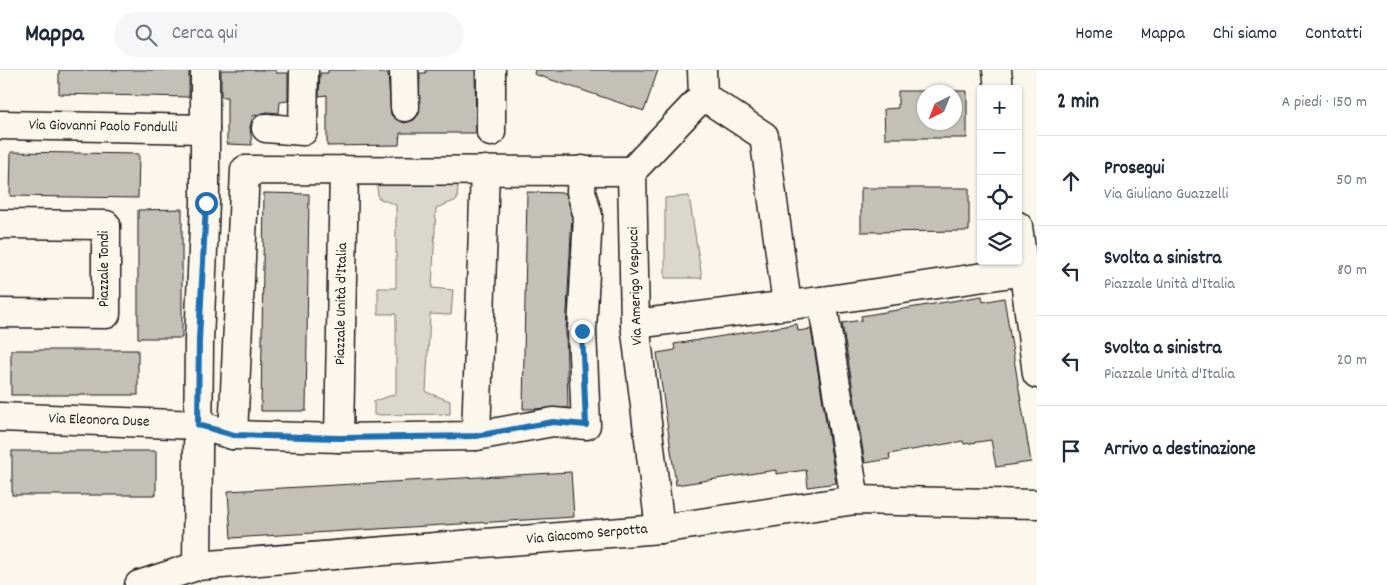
<!DOCTYPE html>
<html lang="it">
<meta charset="utf-8">
<style>
:root{--surface:#fff;--page:#f6f6f7;--text:#1f2937;--muted:#747a83;--line:#e0e1e3}
body{margin:0;font-family:Dekko,sans-serif;background:var(--page);color:var(--text)}
.controls{position:absolute;right:15px;top:15px;display:grid;overflow:hidden;border-radius:5px;box-shadow:0 1px 4px #0004}
.controls button{width:45px;height:45px;display:grid;place-items:center;padding:0;border:0;border-bottom:1px solid var(--line);background:var(--surface);color:var(--text);font:25px sans-serif}
.compass{position:absolute;left:917px;top:15px;width:45px;height:45px;border-radius:50%;background:var(--surface);box-shadow:0 1px 4px #0004;rotate:223deg}
.stop{position:absolute;width:15px;height:15px;margin:-11px;border:4px solid #1f6fb2;border-radius:50%;background:#fff}
.stop.end{background:#1f6fb2;border-color:#fff;box-shadow:0 1px 5px #0008}
.list{margin:0;padding:0;list-style:none}
h2{display:flex;justify-content:space-between;align-items:center;height:65px;margin:0;padding:0 20px;font-size:21px}
h2 small{font-size:16px;font-weight:400;color:var(--muted)}
.list li{display:grid;grid-template-columns:32px 1fr auto;gap:15px;align-items:center;box-sizing:border-box;height:90px;padding:0 20px;border-top:1px solid var(--line)}
.list b{display:block;font-size:19px;white-space:nowrap}
.list p{margin:0;font-size:16px;white-space:nowrap;color:var(--muted)}
.list em{font-size:16px;font-style:normal;color:var(--muted)}
.icon{flex:none;width:28px;height:28px;fill:none;stroke:currentColor;stroke-width:2;stroke-linecap:round;stroke-linejoin:round}
.map{position:relative;flex:none;width:1037px;height:515px;overflow:hidden}
header{display:flex;align-items:center;gap:30px;box-sizing:border-box;height:70px;padding:0 25px;background:var(--surface);border-bottom:1px solid var(--line)}
header strong{font-size:24px}
nav{display:flex;gap:28px;margin-inline-start:auto;font-size:18px}
.search{width:350px;height:45px;background:var(--page);display:flex;align-items:center;gap:12px;box-sizing:border-box;padding:0 18px;border-radius:28px;color:var(--muted);font-size:19px}
main{display:flex}
aside{flex:1;background:var(--surface)}
.map>svg:first-child{display:block}
</style>
<header>
<strong>Mappa</strong>
<div class="search"><svg class="icon" aria-label="search" viewBox="0 0 24 24"><circle cx="10" cy="10" r="6"/><path d="M15 15l6 6"/></svg>Cerca qui</div>
<nav><a>Home</a><a>Mappa</a><a>Chi siamo</a><a>Contatti</a></nav>
</header>
<main>
<div class="map">
<svg width="1037" height="515" viewBox="0 0 1037 515">
<rect width="100%" height="100%" fill="#fbf7ec"/>
<filter id="ink" filterUnits="userSpaceOnUse"><feTurbulence type="fractalNoise" baseFrequency=".02" numOctaves="2"/><feDisplacementMap in="SourceGraphic" scale="10" xChannelSelector="R" yChannelSelector="G"/><feConvolveMatrix kernelMatrix="1 2 1 2 8 2 1 2 1" color-interpolation-filters="sRGB"/></filter>
<g filter="url(#ink)">
<!-- green -->
<g fill="#dad7ce" stroke="#7b7a75">
<path d="M377,115h81l-1,15 -21,8 -4,80 21,2 -2,25 -21,-1 -4,78 24,9v13l-76,1v-14l22,-7v-80h-18v-26h18v-83l-18,-7z"/>
<path d="M689,126l13,82h-37v-80z"/>
</g>
<!-- building -->
<g fill="#c3c0b8" stroke="#1c1c1c" fill-rule="evenodd">
<path d="M59,0h130v27l-130,-3z"/>
<path d="M221,0h55v3h12v28l-8,1 -1,11 -12,-1 -14,4 -3,11 2,18 -25,-1v-47h-6z"/>
<path d="M328,0h51l-1,3h10l3,42 6,5 8,3 9,-3 5,-6 1,-41h6v-3h49l1,63h-76l-1,12 -72,1v-51l-8,1 1,-23h8z"/>
<path d="M535,0h123l-14,41 -110,-37z"/>
<path d="M898,21h69v47h-82l-1,-29 14,-1zM924,22h30v30h-30z"/>
<path d="M11,82l128,2 -1,44 -128,-2z"/>
<path d="M861,118h108v43l-108,1z"/>
<path d="M527,122l39,1 6,22 -6,115 2,78 -45,1z"/>
<path d="M264,123l45,1 -3,217h-45z"/>
<path d="M182,139v129h-44v-128z"/>
<path d="M982,226l1,6 21,-4 27,164 -35,5 -5,-27 -27,4 -1,-3 -74,13 1,5 -25,4 -23,-140 20,-3 -1,-4z"/>
<path d="M797,254l1,7 13,-2 25,154 -28,4 -2,-17 -30,4v-4l-100,15 -19,-132 18,-3 -1,-6z"/>
<rect x="11" y="280" width="127" height="45"/>
<rect x="12" y="381" width="144" height="44"/>
<path d="M571,402l3,45 -343,21 -3,-47z"/>
</g>
<g fill="none" stroke-linecap="round" stroke-linejoin="round">
<defs>
<g id="minor">
<path d="M404,0l1,37"/>
<path d="M997,0l2,19"/>
<path d="M703,26l61,40 23,168"/>
<path d="M0,55l205,4"/>
<path d="M266,58l37,3 1,-61"/>
<path d="M491,62v-62"/>
<path d="M0,154l106,1v89l-106,-1"/>
<path d="M1018,156l19,148"/>
<path d="M822,231l33,199"/>
<path d="M635,254l187,-23 202,-30"/>
<path d="M0,347l198,8 35,10 106,3 137,-2 77,-14 33,3 -4,-94 6,-115 -7,-24 1,-22"/>
<path d="M233,365l12,-265 387,1"/>
<path d="M476,366l9,-266"/>
<path d="M339,368l5,-268"/>
<path d="M660,459l-25,-205 -3,-153 71,-75 -1,-26"/>
<path d="M197,496l2,-225 6,-138v-133"/>
<path d="M139,515l58,-19 463,-37 195,-29 182,4"/>
</g>
</defs>
<!-- minor casing -->
<use href="#minor" stroke="#1c1c1c" stroke-width="31"/>
<!-- minor -->
<use href="#minor" stroke="#fbf7ec" stroke-width="28"/>
</g>
</g>
<g fill="none" stroke-linecap="round" stroke-linejoin="round" filter="url(#ink)">
<!-- route -->
<path stroke="#1f6fb2" stroke-width="6" d="M206,133l-7,137 -1,85 36,10 105,3 137,-2 77,-14 33,3 -4,-94"/>
</g>
<g text-anchor="middle" dominant-baseline="central" stroke-width="4.5" stroke-linejoin="round" paint-order="stroke">
<!-- street labels -->
<g font-size="15" fill="#1c1c1c" stroke="#fbf7ec">
<text transform="translate(103 57) rotate(1)">Via Giovanni Paolo Fondulli</text>
<text transform="translate(105 199) rotate(-90)">Piazzale Tondi</text>
<text transform="translate(636 216) rotate(-92)">Via Amerigo Vespucci</text>
<text transform="translate(342 234) rotate(-89)">Piazzale Unità d'Italia</text>
<text transform="translate(99 351) rotate(2)">Via Eleonora Duse</text>
<text transform="translate(587 465) rotate(-5)">Via Giacomo Serpotta</text>
</g>
</g>
</svg>
<div class="controls">
<button>+</button>
<button>−</button>
<button><svg class="icon" aria-label="locate" viewBox="0 0 24 24"><circle cx="12" cy="12" r="6"/><path d="M12 2v4M12 18v4M2 12h4M18 12h4"/></svg></button>
<button><svg class="icon" aria-label="layers" viewBox="0 0 24 24"><path d="M12 4l9 5-9 5-9-5zM3 14l9 5 9-5"/></svg></button>
</div>
<svg class="compass" viewBox="-18 -18 36 36"><path d="M0-13l5 13h-10z" fill="#e53935"/><path d="M0 13l5-13h-10z" fill="#747a83"/></svg>
<div class="stop" style="left:206px;top:133px"></div>
<div class="stop end" style="left:582px;top:261px"></div>
</div>
<aside>
<h2>2 min<small>A piedi · 150 m</small></h2>
<ul class="list">
<li><svg class="icon" aria-label="ahead" viewBox="0 0 24 24"><path d="M12 20V5M6 11l6-6 6 6"/></svg><div><b>Prosegui</b><p>Via Giuliano Guazzelli</p></div><em>50 m</em></li>
<li><svg class="icon" aria-label="left" viewBox="0 0 24 24"><path d="M17 20v-9H6M10 6l-5 5 5 5"/></svg><div><b>Svolta a sinistra</b><p>Piazzale Unità d'Italia</p></div><em>80 m</em></li>
<li><svg class="icon" aria-label="left" viewBox="0 0 24 24"><path d="M17 20v-9H6M10 6l-5 5 5 5"/></svg><div><b>Svolta a sinistra</b><p>Piazzale Unità d'Italia</p></div><em>20 m</em></li>
<li><svg class="icon" aria-label="arrive" viewBox="0 0 24 24"><path d="M6 21V4h12l-3 4 3 4H6"/></svg><div><b>Arrivo a destinazione</b></div></li>
</ul>
</aside>
</main>
